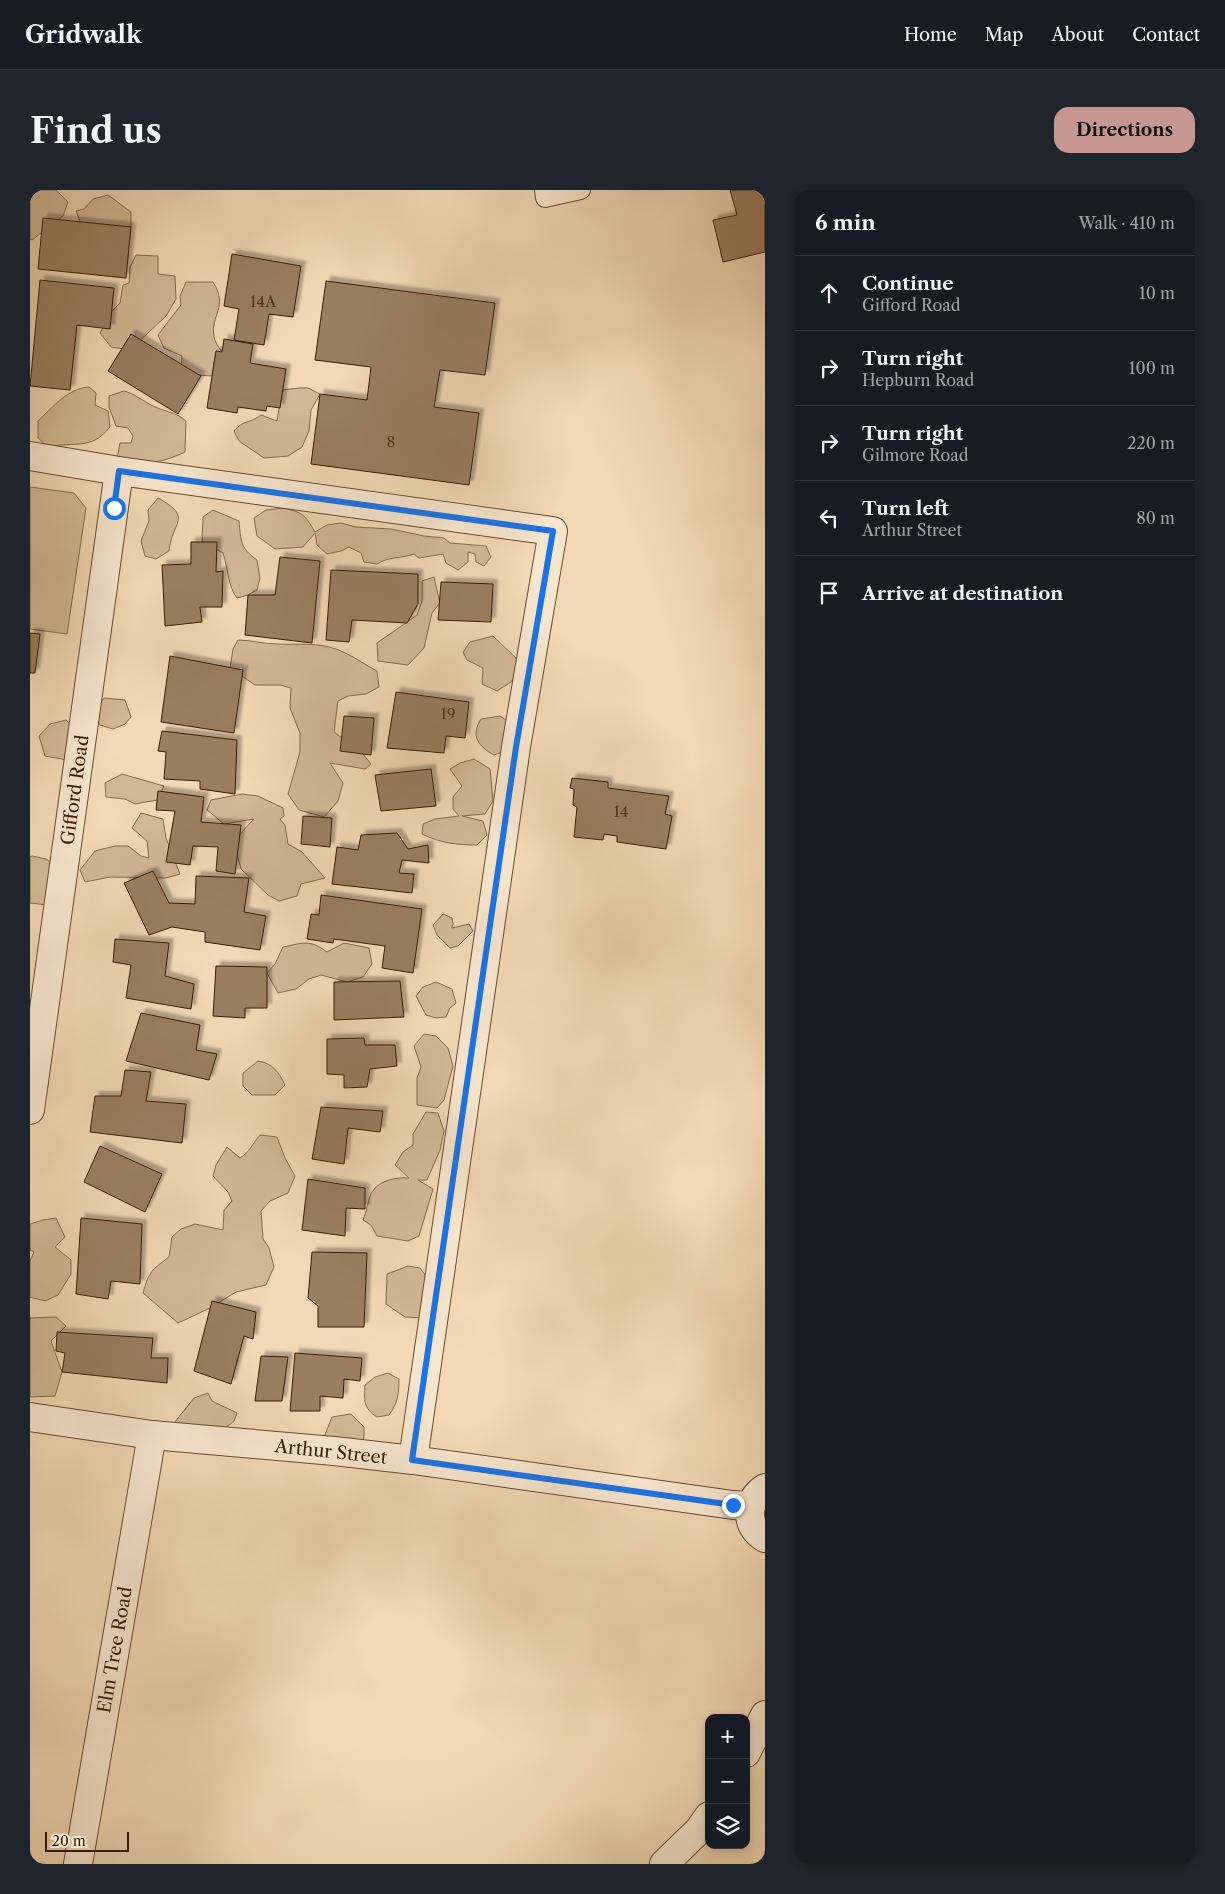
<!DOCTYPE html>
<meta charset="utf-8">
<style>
:root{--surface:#171b24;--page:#20242c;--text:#f1f3f6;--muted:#9ea1a6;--line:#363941;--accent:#c59692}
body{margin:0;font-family:"Libre Caslon Text",serif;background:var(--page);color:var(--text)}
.controls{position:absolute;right:15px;bottom:15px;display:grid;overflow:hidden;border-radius:10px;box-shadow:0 2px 8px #0003}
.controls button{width:45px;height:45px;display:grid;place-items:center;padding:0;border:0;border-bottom:1px solid var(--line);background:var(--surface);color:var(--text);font:25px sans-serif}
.scale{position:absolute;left:15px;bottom:12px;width:84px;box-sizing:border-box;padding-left:5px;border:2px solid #3a1d01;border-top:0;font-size:14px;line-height:18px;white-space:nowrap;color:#3a1d01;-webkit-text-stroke:4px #f7e6ce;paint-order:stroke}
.stop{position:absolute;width:15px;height:15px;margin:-11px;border:4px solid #1a73e8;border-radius:50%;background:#fff}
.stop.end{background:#1a73e8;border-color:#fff;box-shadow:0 1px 5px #0008}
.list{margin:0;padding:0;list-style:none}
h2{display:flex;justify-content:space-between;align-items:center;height:65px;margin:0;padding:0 20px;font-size:21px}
h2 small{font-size:16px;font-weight:400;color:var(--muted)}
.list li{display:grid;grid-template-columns:32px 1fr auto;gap:15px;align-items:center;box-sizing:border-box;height:75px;padding:0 20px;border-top:1px solid var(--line)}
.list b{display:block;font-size:19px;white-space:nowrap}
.list p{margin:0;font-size:16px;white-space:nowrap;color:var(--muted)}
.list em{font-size:16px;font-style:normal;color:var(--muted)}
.icon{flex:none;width:28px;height:28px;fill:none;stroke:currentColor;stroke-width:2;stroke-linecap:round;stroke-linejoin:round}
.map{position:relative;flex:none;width:735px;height:1674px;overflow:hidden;border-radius:15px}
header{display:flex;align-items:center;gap:30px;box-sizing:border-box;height:70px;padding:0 25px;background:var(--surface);border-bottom:1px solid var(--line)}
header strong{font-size:24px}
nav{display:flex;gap:28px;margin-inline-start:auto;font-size:18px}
.intro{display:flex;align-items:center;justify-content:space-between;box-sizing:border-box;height:120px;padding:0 30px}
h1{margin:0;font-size:35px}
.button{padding:12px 22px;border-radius:15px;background:var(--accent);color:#111;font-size:18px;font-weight:700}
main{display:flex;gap:30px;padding:0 30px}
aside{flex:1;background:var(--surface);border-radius:15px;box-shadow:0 2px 8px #0003}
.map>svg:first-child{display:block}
</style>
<header>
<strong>Gridwalk</strong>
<nav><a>Home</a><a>Map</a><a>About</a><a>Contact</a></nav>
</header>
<div class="intro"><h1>Find us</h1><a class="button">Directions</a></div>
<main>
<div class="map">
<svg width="735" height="1674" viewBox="0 0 735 1674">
<defs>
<filter id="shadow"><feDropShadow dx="4.5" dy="-4.5" stdDeviation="1" flood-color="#0004"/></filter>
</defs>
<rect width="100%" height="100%" fill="#f2d8b4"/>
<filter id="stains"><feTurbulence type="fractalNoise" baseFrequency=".004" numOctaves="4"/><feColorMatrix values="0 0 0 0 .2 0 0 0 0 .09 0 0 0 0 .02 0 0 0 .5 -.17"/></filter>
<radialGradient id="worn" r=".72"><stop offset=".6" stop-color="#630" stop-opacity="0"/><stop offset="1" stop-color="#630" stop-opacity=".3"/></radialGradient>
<!-- green -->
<g fill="#d3b896" stroke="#866a4c">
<path d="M0,0h26l12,12 -5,14 -31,24 -2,-1z"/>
<path d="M78,5l23,17v15l-48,2 -7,-18 8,-2 9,-10z"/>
<path d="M106,65l22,1v18l17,2 1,23 -10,17 -36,34 -19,-3 -11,-14 12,-22 8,-8 3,-18 6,-2 1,-16z"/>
<path d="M156,92h27c16,25 -3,33 1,55 1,5 5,11 8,15l-6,-1 -4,25 -31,-2 1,-18 -18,-8 -6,-13 23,-30 -1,-9z"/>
<path d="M59,197l7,6 -1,12 13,6 2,16c-19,24 -35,14 -62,20l-10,-9v-17c16,-15 29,-32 51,-34z"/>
<path d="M269,198h9l12,6 -9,16 -2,21 -7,16 -14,9 -24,2 -25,-17 -5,-10c10,-12 16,-7 27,-16l16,6 5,-31z"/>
<path d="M94,201c11,3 19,10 29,15 12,6 23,6 33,15l-1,31c-28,13 -38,12 -68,7l3,-16h11l2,-7 -5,-8 -12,-2 -7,-19v-11z"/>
<path d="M0,297l44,6 12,15 -19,126 -37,-5z"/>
<path d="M128,308c36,20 14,23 11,53l-13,8 -11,-3 -4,-15 8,-20 -1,-11z"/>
<path d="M254,318c20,5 21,7 31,24l12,-7 14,-2 15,4 35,2 33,7 20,2 6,5 36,3 5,11 -7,9 -8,-4 -1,-8 -7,-2v10l-10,8 -12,-7 -3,-9 -24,4 -5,-4c-14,5 -24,2 -37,10l-13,-2 -3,-9 -12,-6 -8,4 -14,3 -10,-9 -2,-12 -12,14 -28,2 -18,-13 -3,-18 12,-8z"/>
<path d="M183,320l26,11c2,20 1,27 18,39l3,18 -3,12 -9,5 -11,3c-9,-11 -9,-30 -14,-45l-21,-11 1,-25z"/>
<path d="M404,387l6,26 -8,10 -8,35 -16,17 -30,-4 -1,-18 40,-28 5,-14v-20z"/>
<path d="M463,446l23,22 1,16 -6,8 -14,9 -15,-7 1,-16 -16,-8 -4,-8 7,-10z"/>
<path d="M208,450c13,0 26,4 39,4 21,1 38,-2 59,5 14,5 28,15 41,22l2,16 -13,7 -18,2 -10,5 -4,31 29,22 8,10 -6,5 -35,-6 13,20 -5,18 -14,16 -25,-7 -11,-16 12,-42v-19l-10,-25 1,-20 -11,-3h-25l-25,-17 3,-19z"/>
<path d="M74,508l21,2 6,17 -6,7 -12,5 -13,-4 -6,-13z"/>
<path d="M470,526l11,7 5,24 -22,8c-15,-8 -24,-19 -13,-36z"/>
<path d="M36,530l10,9 3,33 -34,-6 -6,-20 11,-12z"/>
<path d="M444,569l16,10 3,32 -8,13 -23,2 21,5 4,14 -10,10c-20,0 -37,-2 -55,-11l1,-10 12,-5 24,-3 -6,-7v-12l9,-11 -12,-17 10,-6z"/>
<path d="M92,584l42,12 -7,14 -22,4 -10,-5 -19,-2 -1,-14z"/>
<path d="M212,604l16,2 25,12 1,8 -4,3 5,6 3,19 14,8 23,26 -24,6 -4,12 -18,5 -11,-6 -27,-26 -4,-15 3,-20 14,-15 -30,5 -17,-14 4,-10z"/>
<path d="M111,623l22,6 3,19 14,36 -14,4 -56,-1 -25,5 -5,-12 15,-19 20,-5h13l13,10 8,2 -2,-17 -15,-13z"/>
<path d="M2,666l14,3 17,12 -16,34 -17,-2v-46z"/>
<path d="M413,724l9,4 1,6 -1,4 17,-4 4,7 -15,15 -8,2 -13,-13 -4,-10z"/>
<path d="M314,753l25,5 3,16 -9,13 -16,5 -26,-7 -12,4 -13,10 -18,4 -11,-20 8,-9 8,-17c20,-4 27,-8 44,5z"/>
<path d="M406,792l16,7 4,14 -6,5 -4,9 -10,1 -10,-3 -10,-19 7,-9z"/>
<path d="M394,844l12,2 12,12 5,18 -9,34 -7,8 -20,-3v-27l4,-11 -7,-21z"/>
<path d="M228,871c14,2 21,11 27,24l-10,10h-23l-9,-9v-13z"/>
<path d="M396,922l12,1 6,18 -4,19 -13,30h-9l15,9 -14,47 -11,5 -31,-5 -6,-11 -8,-5c4,-9 5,-21 9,-28 7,-12 25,-15 37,-14l-14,-13 8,-13 10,-7v-11z"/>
<path d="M230,945l17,2 8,21 10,18 -7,17 -18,8 -9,10 2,28 6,9 5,19 -8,18 -30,7 -26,16 -32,15 -35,-30c6,-22 9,-23 26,-36l3,-20 9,-8 14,-5 28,6 1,-20 8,-9 -4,-9 -15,-16 3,-11 11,-18 13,11c10,-6 12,-14 20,-23z"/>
<path d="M26,1028l9,19 -10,10 16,13v14l-13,21 -13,6 -15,-4v-36l4,-9 -4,-2v-26l13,-4z"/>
<path d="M378,1076l12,2 13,17 -10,33 -18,-1 -19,-13 1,-30z"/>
<path d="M26,1127l10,9 -15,15 11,31 -7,24 -25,1v-79z"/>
<path d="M358,1183l11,6c0,14 -1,24 -10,36l-12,2c-14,-9 -13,-17 -12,-32l10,-8z"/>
<path d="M178,1203l4,8 25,12 -3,8 -10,8 -50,-6 20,-25z"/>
<path d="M321,1224l13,13v10l-3,12 -37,-12 8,-20z"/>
</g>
<!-- building -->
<g fill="#9a7e5e" stroke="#3a1d01" filter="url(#shadow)">
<path d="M700,0h35v62l-42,10 -10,-42 24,-5z"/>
<path d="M13,28l88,9 -5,51 -88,-9z"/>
<path d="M202,64l69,12 -8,51 -24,-3 -5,31 -30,-5 5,-31 -15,-3z"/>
<path d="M10,90l74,8 -4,41 -33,-4 -7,65 -40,-4z"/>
<path d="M296,91l169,22 -10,72 -45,-5 -6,37 45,6 -10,72 -158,-21 9,-70 47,6 4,-33 -56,-7z"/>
<path d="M101,144l70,42 -23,38 -70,-43z"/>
<path d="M194,149l29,5 -3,19 36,6 -6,39 -13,-2 -1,5 -28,-4 -1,6 -30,-5 9,-57 6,1z"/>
<path d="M161,352h26l-1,30 7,-1 -1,36h-22l2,15 -37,4 -3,-61 29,-1z"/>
<path d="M250,367l40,4 -8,82 -67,-8 3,-40h27z"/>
<path d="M301,380l87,4v30l-11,19 -55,-3 -3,22 -23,-2z"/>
<path d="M411,392l52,2 -2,38 -53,-2z"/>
<path d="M0,443l10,1 -5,39h-5z"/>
<path d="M140,466l73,14 -9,63 -73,-11z"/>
<path d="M366,502l73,10 -4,36 -19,-2 -2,17 -57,-5z"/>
<path d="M314,526l30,2 -3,37 -31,-4z"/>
<path d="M132,541l75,9 -2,54 -35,-5v-8l-36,-2 2,-27 -8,-1z"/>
<path d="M401,579l5,37 -55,5 -6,-36z"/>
<path d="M542,588l36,4v6l61,8 -4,18 7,2 -6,33 -49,-7v-6l-13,-2 -1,6 -29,-3 3,-30 -4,-2 1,-16 -4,-1z"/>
<path d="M128,601l46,6 -3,25 40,3 -6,49 -19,-3 2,-24 -25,-1 -3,19 -24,-3 9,-51 -19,-1z"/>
<path d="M273,626l29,2 -2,29 -29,-3z"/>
<path d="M367,643l11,16 20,-4 1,18 -27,-3 -3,13 15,1 -2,19 -80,-9 5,-37 21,3 3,-15z"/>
<path d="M123,681l16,32 26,1 1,-28 53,2 -5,34 22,4 -6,34 -55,-8v-10l-33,-5 -23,8 -25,-52z"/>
<path d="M291,705l101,14 -9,64 -31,-5 3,-22 -51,-7 -1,4 -26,-4 4,-25 8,1z"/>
<path d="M85,749l54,4 -4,33 29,8 -3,25 -65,-11 5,-33 -18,-3z"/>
<path d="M186,776l51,1v41h-22v10l-32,-2z"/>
<path d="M370,791l4,36 -70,3v-38z"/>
<path d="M111,823l59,12 -4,25 21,4 -8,26 -83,-19z"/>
<path d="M334,848l1,7h30l2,21 -27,3 -3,18 -23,1v-13l-17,-1v-35z"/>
<path d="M95,880l26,2 -5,29 40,3 -4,39 -92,-11 5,-36h26z"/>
<path d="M291,917l62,4 -3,21 -32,-4 -4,36 -32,-5z"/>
<path d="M70,956l62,28 -17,38 -61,-30z"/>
<path d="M278,989l57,9v21l-19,-1 -1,28 -43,-6z"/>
<path d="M51,1028l61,6 -2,60 -29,-3 -3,18 -32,-5z"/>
<path d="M282,1062l55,1 -3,74h-46v-21l-10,-8z"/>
<path d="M182,1111l44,11 -3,27 -9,-3 -13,48 -37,-13z"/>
<path d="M27,1142l96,6 -2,20h17l-1,25 -105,-11 3,-19 -9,-2z"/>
<path d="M265,1163l67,5 -2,23 -16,-2 -1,19 -23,-2v15h-30z"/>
<path d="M231,1166l27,1 -6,44h-27z"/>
</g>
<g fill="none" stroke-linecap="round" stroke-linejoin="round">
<defs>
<path id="service" d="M514,0l1,8 36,-8"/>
<g id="minor">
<path d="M0,266l89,15 434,60 -37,216 -103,713"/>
<path d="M0,920l89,-639"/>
<path d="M0,1227l122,18 182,16 79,9 320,45 18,1"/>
<path d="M735,1298c-19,12 -21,38 0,50"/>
<path d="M716,1563l19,-38"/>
<path d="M48,1674l74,-429"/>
<path d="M634,1674l35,-34 10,-14"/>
</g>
</defs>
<!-- service casing -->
<use href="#service" stroke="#684c2e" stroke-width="20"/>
<!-- minor casing -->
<use href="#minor" stroke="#684c2e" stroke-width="30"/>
<!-- service -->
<use href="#service" stroke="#f7e6ce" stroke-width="18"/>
<!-- minor -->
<use href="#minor" stroke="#f7e6ce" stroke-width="28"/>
</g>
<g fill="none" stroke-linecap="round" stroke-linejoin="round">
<!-- route -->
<path stroke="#1a73e8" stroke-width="6" d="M84,318l5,-37 434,60 -37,216 -104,713 321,45"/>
</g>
<g text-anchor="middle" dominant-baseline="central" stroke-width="4" stroke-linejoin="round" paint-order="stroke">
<!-- number labels -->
<g font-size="15" fill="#523518">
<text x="233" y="111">14A</text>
<text x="361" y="251">8</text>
<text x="418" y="523">19</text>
<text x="591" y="621">14</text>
</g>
<!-- street labels -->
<g font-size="18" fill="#3a1d01" stroke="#f7e6ce">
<text transform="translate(45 600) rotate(-82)">Gifford Road</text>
<text transform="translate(301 1262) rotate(6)">Arthur Street</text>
<text transform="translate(85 1460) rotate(-80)">Elm Tree Road</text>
</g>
</g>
<rect width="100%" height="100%" filter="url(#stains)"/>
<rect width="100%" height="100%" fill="url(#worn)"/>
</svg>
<div class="controls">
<button>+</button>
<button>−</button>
<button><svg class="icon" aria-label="layers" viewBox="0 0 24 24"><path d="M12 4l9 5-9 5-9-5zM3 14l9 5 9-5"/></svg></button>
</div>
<div class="scale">20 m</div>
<div class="stop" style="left:84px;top:318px"></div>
<div class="stop end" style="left:703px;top:1315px"></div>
</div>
<aside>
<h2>6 min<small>Walk · 410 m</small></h2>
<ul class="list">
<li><svg class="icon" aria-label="ahead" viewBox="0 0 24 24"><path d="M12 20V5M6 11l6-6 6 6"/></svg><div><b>Continue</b><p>Gifford Road</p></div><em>10 m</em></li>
<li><svg class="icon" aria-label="right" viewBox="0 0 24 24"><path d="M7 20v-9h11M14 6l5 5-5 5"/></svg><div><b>Turn right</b><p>Hepburn Road</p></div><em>100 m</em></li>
<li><svg class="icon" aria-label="right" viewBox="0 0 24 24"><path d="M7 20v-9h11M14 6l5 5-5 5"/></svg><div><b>Turn right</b><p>Gilmore Road</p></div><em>220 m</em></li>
<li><svg class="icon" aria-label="left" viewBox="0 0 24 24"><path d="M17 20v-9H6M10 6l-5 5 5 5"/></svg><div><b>Turn left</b><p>Arthur Street</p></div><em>80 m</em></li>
<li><svg class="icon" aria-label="arrive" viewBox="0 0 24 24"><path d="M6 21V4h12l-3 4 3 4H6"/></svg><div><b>Arrive at destination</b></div></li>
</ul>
</aside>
</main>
